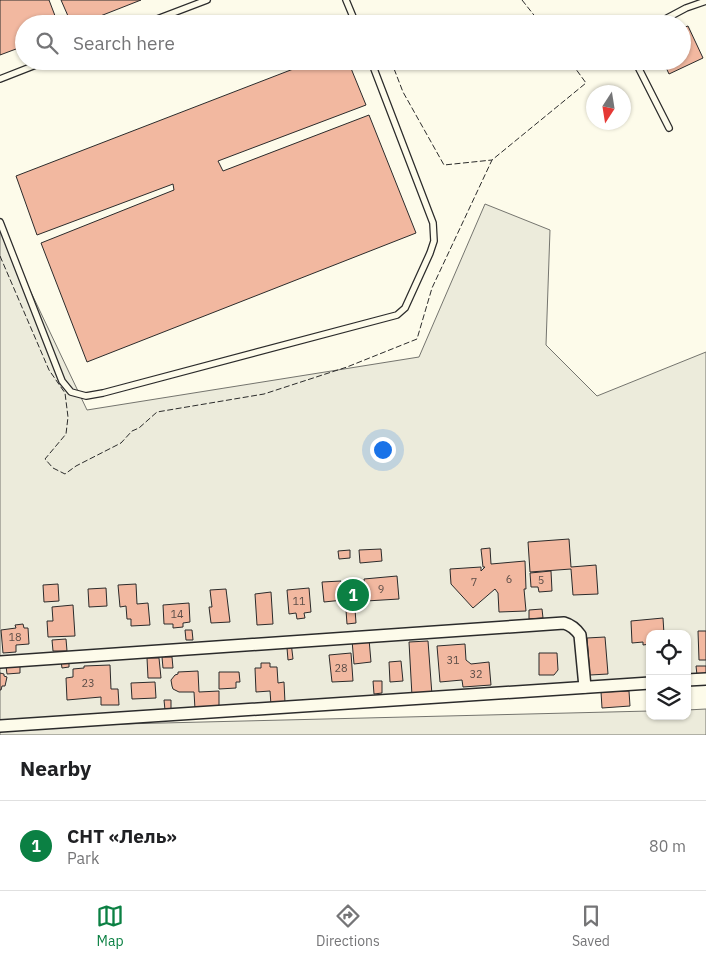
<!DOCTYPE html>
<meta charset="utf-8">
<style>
:root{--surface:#fff;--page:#f2f2f2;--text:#202124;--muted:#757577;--line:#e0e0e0;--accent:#0b8043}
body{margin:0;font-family:"IBM Plex Sans",sans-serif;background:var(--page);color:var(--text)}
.controls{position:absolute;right:15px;bottom:15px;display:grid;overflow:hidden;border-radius:10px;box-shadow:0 1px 4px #0004}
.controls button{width:45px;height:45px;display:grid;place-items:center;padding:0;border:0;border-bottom:1px solid var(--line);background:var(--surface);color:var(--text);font:25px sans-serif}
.compass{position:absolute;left:586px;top:85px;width:45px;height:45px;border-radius:50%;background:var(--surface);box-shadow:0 1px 4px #0004;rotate:192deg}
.you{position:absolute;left:382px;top:449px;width:18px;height:18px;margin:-12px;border:4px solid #fff;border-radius:50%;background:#1a73e8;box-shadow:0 0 0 8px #1a73e833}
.badge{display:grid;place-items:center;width:32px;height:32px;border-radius:50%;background:var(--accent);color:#fff;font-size:16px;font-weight:700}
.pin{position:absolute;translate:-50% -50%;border:2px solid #fff;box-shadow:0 1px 5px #0006}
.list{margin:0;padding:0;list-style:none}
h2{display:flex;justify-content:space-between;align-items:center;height:65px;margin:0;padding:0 20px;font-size:21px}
h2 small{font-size:16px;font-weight:400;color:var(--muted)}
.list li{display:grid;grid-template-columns:32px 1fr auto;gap:15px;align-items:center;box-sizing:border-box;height:90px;padding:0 20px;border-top:1px solid var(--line)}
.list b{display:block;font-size:19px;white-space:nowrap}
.list p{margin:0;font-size:16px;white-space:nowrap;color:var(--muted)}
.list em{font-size:16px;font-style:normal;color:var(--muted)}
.icon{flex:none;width:28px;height:28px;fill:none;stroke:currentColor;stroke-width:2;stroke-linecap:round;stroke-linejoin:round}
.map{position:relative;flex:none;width:706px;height:735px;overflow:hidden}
.search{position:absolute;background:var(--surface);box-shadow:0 1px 4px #0004;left:15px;right:15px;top:15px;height:55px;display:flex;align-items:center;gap:12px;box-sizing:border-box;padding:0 18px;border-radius:28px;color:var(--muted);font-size:19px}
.sheet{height:155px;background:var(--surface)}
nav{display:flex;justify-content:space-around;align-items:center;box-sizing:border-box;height:70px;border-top:1px solid var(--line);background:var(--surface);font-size:14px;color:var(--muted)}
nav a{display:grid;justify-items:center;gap:2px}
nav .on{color:var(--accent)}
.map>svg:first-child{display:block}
</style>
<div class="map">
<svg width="706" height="735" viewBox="0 0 706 735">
<rect width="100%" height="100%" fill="#fdfbea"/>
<!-- green -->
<g fill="#ecebdb" stroke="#74746e">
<path d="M485,204l65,26 -4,115 51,51 109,-44v324l-19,1v-43h-37v46l-650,41v-494l87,183 332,-53z"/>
<path d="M706,709v26h-706v-8l650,-16v5h37v-6z"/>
</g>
<!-- building -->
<g fill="#f2b8a0" stroke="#2b2b2b">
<path d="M0,0h49l8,21 11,-5 -7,-16h80l-61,24h-56v22l-24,9z"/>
<path d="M688,26l15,32 -34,16 -6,-13h19v-33z"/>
<path d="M314,61h34l18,44 -148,56 5,10 146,-56 47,118 -329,129 -46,-119 133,-53 -1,-6 -136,51 -21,-59z"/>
<path d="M569,539l2,28 25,-2 2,29 -25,1 -2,-26 -41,3 -2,-30z"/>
<path d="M490,548l1,16 34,-3 1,28h-2l2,22 -27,1 -1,-19 -3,-4 -22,19 -22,-24 -1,-15 31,-2v4l4,-4h-2l-2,-18z"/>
<path d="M381,549l1,12 -22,2 -1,-13z"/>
<path d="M350,550v8l-11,1 -1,-8z"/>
<path d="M551,571l1,20 -13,1 -1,-5h-7l-1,-14z"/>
<path d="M397,576l2,23 -33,2 -2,-22z"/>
<path d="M341,581l2,19 -19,2 -2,-20z"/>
<path d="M58,584l1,17 -15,1 -1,-17z"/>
<path d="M136,584l1,20 11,-1 2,22 -19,1v-7h-4l-1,-13 -6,1 -2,-22z"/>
<path d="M106,588l1,18 -18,1 -1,-18z"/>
<path d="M309,588l2,24 -7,1 1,5 -8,1 -1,-6 -7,1 -2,-24z"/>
<path d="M226,589l4,33 -19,1 -2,-16h3l-2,-17z"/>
<path d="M271,592l2,32 -16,1 -2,-31z"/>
<path d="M189,603l1,19 -7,1v4l-10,1v-4h-9l-1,-19z"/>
<path d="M73,605l2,31 -27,1 -1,-16h6l-1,-14z"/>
<path d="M355,609l1,14 -9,1 -1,-14z"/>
<path d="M542,609l1,9 -14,1v-9z"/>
<path d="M663,618l1,16h-14v10l-7,1v-3l-11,1 -1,-22z"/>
<path d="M23,624l1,4h4l1,16 -13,1v7l-13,1 -2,-23 15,-2 -1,-3z"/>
<path d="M185,630h7l1,10h-7z"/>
<path d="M698,631h8v29h-7z"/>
<path d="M605,637l3,37 -18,1 -3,-37z"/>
<path d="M66,639l1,12h-14l-1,-11z"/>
<path d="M369,639l2,23 -17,2 -2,-24z"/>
<path d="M428,641l4,54 -20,1 -3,-54z"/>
<path d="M291,642l2,17 -5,1 -1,-12h-3z"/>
<path d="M465,644l1,16 5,4 18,-2 2,23 -28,2 -1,-7 -22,2 -3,-36z"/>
<path d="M351,653l2,28 -21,1 -3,-27z"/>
<path d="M539,653h18l1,17 -4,5h-15z"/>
<path d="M162,657h10l1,11h-10z"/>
<path d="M147,658h12l2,20h-13z"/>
<path d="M69,660v7l-7,1 -1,-7z"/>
<path d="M401,661l2,20 -13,1 -1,-20z"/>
<path d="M261,663h9v4h7l1,16 6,-1 1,21 -14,2 -1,-14 -14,1 -1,-24h6z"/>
<path d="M20,665v8l-13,1 -1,-8z"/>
<path d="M110,665l1,24h7l1,16h-18v-8l-34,3 -1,-22 7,-1v-8l11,-1v-2z"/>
<path d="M696,666h10v9h-9z"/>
<path d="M198,671l1,21 20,-1v17l-24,1 -1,-17h-15l-6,-3 -1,-3 -1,-6 4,-5 3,-1v-2z"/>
<path d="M219,672h20l1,10h-4v6l-17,1z"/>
<path d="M0,673l4,1v2l3,1 -2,9h-3l-1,4h-1z"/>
<path d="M373,681h9v12l-8,1z"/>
<path d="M155,682l1,16 -24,1 -1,-16z"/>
<path d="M629,691l1,15 -28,2 -1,-16z"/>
<path d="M164,700h7v10h-6z"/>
</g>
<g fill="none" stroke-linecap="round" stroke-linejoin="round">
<defs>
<g id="lane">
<path d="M346,0l10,24"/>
<path d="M144,24l63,-24"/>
<path d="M656,24l30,-16 20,-7"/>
<path d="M635,61l34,67"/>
<path d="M0,79l46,-18"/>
<path d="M0,222l62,159 9,11 15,4 17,-3 294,-78 8,-7 25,-55 4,-12 -1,-18 -62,-162"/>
</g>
<g id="street">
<path d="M0,662l564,-39c7,2 11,5 16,12l5,52"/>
<path d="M687,680l19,-1"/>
<path d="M0,726l650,-43"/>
</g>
</defs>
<!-- lane casing -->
<use href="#lane" stroke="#2b2b2b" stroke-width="8"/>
<!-- street casing -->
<use href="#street" stroke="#2b2b2b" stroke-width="14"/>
<!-- lane -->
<use href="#lane" stroke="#fdfbea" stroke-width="5.5"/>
<!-- street -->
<use href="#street" stroke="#fdfbea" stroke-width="11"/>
<!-- fence -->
<g stroke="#2b2b2b" stroke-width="1" stroke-dasharray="6 2.5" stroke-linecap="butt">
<path d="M522,0l19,24"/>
<path d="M391,61l12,31 41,73 48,-5"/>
<path d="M0,256l49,114 16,23 3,24 -2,17 -21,25 8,9 12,6 11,-8 45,-23 11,-12 7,-3 18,-16 107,-18 83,-27 70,-28 15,-51 60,-128 94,-77 -16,-22"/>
</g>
</g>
<g text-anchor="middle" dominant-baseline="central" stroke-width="4" stroke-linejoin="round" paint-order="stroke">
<!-- number labels -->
<g font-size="11" fill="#5d4e48">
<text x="509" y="579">6</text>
<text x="541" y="580">5</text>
<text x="474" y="582">7</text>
<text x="381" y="589">9</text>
<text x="299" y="601">11</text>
<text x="177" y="614">14</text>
<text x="15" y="637">18</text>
<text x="453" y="660">31</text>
<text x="341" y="668">28</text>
<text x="476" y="674">32</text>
<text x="88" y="683">23</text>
</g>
</g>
</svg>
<div class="controls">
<button><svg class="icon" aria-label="locate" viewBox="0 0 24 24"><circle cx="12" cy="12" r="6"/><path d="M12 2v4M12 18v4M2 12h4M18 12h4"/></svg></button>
<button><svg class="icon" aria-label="layers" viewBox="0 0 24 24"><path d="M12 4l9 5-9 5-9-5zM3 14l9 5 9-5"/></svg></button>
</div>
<svg class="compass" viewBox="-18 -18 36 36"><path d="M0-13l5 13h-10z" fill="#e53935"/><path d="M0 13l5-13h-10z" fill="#757577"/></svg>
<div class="you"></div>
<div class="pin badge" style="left:353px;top:595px">1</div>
<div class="search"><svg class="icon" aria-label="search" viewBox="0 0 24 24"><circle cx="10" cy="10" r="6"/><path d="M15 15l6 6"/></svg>Search here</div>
</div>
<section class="sheet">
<h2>Nearby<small></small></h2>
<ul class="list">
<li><span class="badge">1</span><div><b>СНТ «Лель»</b><p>Park</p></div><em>80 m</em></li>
</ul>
</section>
<nav>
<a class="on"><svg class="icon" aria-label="map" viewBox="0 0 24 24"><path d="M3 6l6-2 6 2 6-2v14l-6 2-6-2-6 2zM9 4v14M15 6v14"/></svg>Map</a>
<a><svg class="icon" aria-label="directions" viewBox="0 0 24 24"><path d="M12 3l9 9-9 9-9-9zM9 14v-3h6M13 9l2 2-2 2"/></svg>Directions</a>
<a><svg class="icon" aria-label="saved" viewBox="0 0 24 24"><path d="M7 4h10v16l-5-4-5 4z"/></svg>Saved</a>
</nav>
